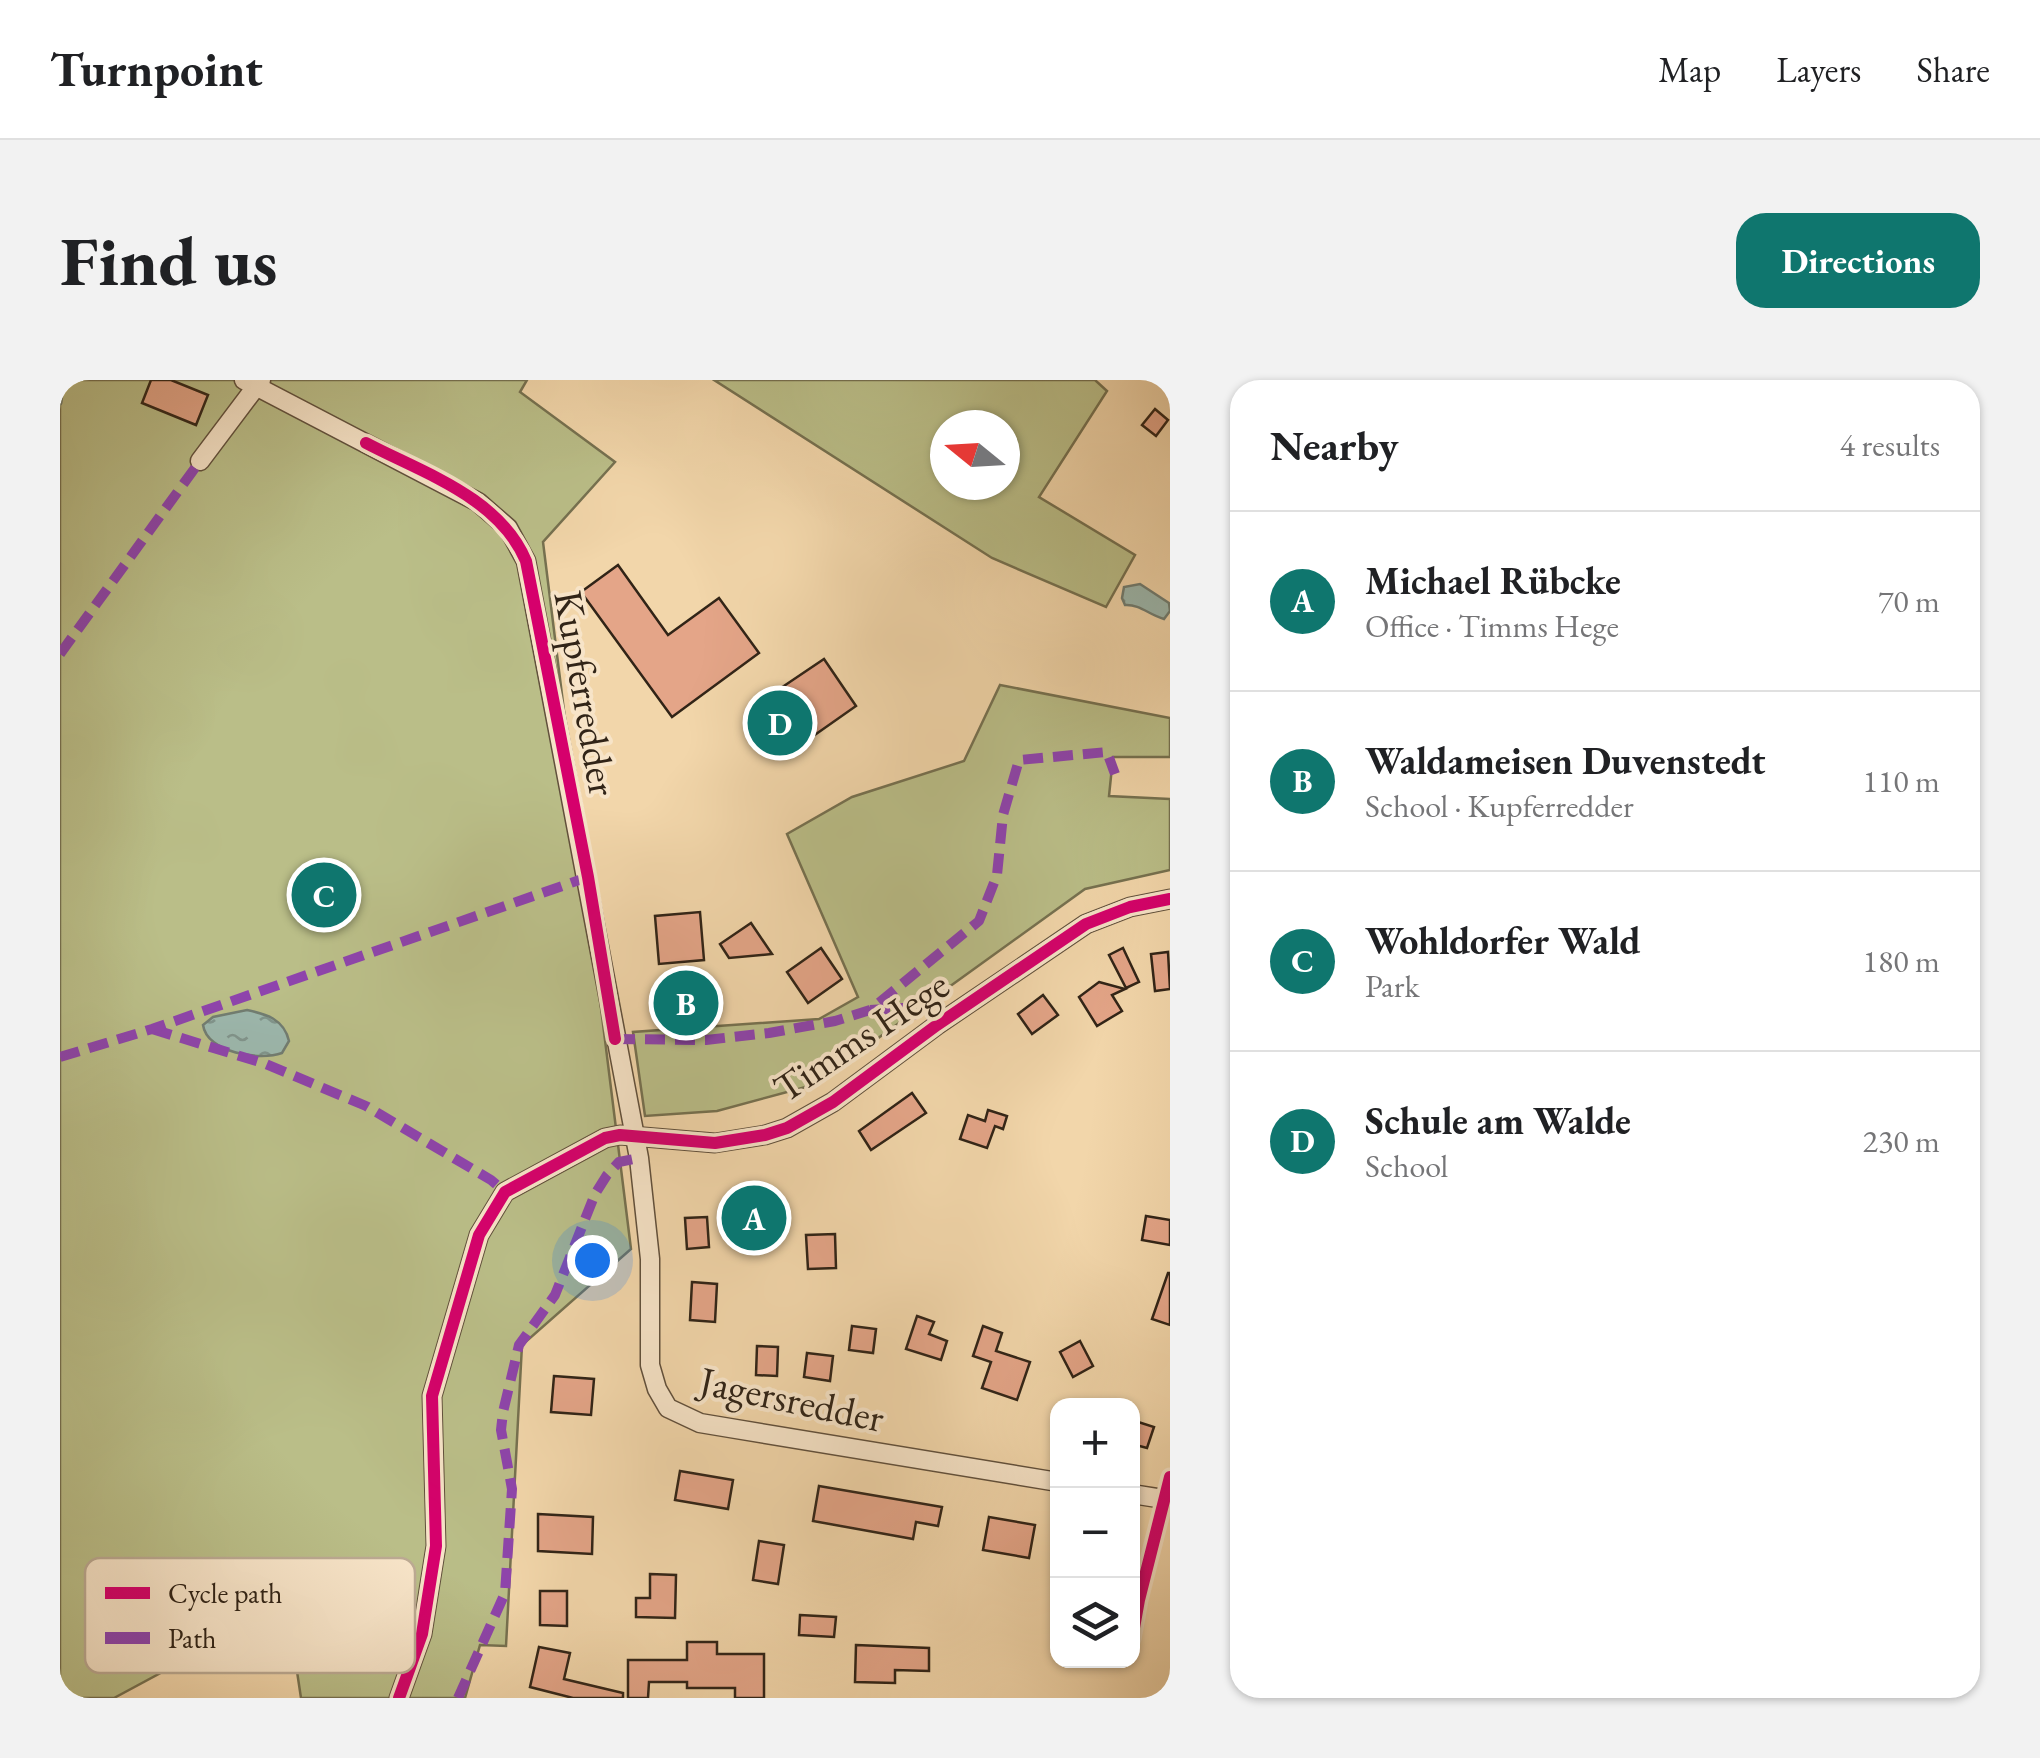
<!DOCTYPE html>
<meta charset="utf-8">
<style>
:root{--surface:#fff;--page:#f2f2f2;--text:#202124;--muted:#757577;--line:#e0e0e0;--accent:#0f766e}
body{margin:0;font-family:"EB Garamond",serif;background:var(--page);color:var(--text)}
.controls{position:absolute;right:30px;bottom:30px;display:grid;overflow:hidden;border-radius:20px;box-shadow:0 2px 8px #0004}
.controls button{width:90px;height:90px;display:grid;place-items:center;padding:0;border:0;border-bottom:2px solid var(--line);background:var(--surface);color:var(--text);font:50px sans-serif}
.compass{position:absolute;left:870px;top:30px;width:90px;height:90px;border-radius:50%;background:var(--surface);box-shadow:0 2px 8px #0004;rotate:288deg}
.you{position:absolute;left:532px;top:880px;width:35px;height:35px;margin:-25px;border:8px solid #fff;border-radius:50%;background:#1a73e8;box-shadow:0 0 0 15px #1a73e833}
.badge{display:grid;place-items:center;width:65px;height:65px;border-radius:50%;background:var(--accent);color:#fff;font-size:32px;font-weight:700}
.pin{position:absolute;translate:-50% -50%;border:5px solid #fff;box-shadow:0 2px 10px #0006}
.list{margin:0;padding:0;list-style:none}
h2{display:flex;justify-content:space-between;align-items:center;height:130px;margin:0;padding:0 40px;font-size:42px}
h2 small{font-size:32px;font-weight:400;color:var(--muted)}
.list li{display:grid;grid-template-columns:65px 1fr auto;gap:30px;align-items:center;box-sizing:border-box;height:180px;padding:0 40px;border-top:2px solid var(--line)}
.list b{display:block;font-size:38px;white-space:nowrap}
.list p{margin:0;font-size:32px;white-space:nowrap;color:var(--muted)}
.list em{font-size:32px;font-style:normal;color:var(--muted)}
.icon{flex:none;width:55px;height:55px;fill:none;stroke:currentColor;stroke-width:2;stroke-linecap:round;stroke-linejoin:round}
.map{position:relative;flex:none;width:1110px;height:1318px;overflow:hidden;border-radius:30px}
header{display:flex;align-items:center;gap:60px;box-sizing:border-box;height:140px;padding:0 50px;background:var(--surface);border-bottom:2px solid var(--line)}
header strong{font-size:48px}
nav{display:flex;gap:55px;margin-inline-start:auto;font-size:35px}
.intro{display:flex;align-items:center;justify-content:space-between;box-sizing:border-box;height:240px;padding:0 60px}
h1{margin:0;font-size:70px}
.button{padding:25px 45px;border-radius:30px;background:var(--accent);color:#fff;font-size:35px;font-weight:700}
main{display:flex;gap:60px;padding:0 60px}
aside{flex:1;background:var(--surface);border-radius:30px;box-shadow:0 2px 8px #0004}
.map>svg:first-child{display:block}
</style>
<header>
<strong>Turnpoint</strong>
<nav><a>Map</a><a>Layers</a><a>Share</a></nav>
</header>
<div class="intro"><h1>Find us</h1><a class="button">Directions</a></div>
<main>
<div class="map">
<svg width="1110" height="1318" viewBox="0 0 1110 1318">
<defs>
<pattern id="water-ripples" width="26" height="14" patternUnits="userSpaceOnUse" patternTransform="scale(2.5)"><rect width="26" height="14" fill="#9cb8ae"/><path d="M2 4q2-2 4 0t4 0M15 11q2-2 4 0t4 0" fill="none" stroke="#80958d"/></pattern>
</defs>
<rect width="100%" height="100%" fill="#f2d6aa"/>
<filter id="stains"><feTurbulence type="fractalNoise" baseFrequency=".002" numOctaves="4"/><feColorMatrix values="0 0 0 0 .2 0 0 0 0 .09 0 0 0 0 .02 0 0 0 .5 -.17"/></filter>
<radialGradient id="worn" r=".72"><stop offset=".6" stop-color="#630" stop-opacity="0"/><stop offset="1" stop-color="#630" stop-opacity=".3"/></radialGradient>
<!-- green -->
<g fill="#babe88" stroke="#767150" stroke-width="2.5" fill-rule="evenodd">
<path d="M0,0h467l-7,12 95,70 -72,80 88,707 -109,96 -16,301 -26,-1 -15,53h-164l-14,-93 -173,93h-54z"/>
<path d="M654,0h381l12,11 -68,106 96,58 -29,52 -114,-49zM885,45h60v60h-60z"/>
<path d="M940,305l170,33v39h-57l-4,39 61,3v71l-85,19 -272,196 -96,26 -72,5 -12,-84 186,-13 39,-22 -71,-163 65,-37 112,-36z"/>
</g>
<!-- water -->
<g fill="url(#water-ripples)" stroke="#717d72" stroke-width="2.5">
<path d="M1080,204l29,19 1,8 -6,8c-15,-4 -24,-15 -39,-14l-3,-7 2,-11z"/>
<path d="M187,630c19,4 37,9 42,31l-7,12c-22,8 -75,0 -79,-28l10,-8z"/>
</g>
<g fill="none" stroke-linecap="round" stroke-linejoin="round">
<!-- stream -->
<path stroke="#717d72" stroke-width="5" d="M0,23l3,-23"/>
</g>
<!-- building -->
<g fill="#e4a588" stroke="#312417" stroke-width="2.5">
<path d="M91,0h20l37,15 -12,30 -54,-22z"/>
<path d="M1095,29l13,11 -12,16 -14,-11z"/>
<path d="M558,185l50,70 51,-37 40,55 -87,64 -91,-125z"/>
<path d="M764,279l32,47 -57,40 -33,-48z"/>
<path d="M640,532l4,48 -45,4 -4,-48z"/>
<path d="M691,543l21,31 -43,4 -9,-14z"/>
<path d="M761,568l21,31 -34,24 -21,-31z"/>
<path d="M1063,568l16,34 -13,6 -17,-33z"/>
<path d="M1108,572l2,37 -15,2 -4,-37z"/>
<path d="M1039,602l26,7 -13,6 10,16 -25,15 -18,-29z"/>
<path d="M646,604l4,32 -44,6 -4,-33z"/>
<path d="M983,615l15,20 -26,19 -14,-20z"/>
<path d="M852,713l14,20 -55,37 -12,-19z"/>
<path d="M928,730l19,6 -4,13 -8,-3 -8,22 -27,-9 8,-24 17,6z"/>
<path d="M710,829l5,32 -25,4 -5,-32z"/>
<path d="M1086,836l24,4v25l-28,-5z"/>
<path d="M647,837l2,30 -22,2 -2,-31z"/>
<path d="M775,854l1,34 -28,1 -2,-34z"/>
<path d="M1108,893h2v52l-18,-6z"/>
<path d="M632,902l25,2 -2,38 -25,-2z"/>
<path d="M857,936l17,6 -5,12 18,7 -6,19 -35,-11z"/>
<path d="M792,946l24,3 -3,24 -24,-3z"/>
<path d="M923,946l19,7 -6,18 34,11 -13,38 -35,-12 9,-26 -18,-6z"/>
<path d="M1020,961l13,25 -20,11 -13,-25z"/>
<path d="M697,966l21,1 -1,29 -21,-1z"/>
<path d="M747,973l26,3 -3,25 -26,-4z"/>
<path d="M494,996l40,3 -3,36 -40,-3z"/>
<path d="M1072,1040l22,7 -7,21 -15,-4z"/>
<path d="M620,1091l53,9 -5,29 -53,-9z"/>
<path d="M759,1106l123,21 -4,19 -22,-4 -3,17 -100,-18z"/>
<path d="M478,1134l55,3 -1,37 -54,-3z"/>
<path d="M929,1137l46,8 -6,33 -46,-8z"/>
<path d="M699,1161l25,4 -6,39 -25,-4z"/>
<path d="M590,1194l26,1 -1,43 -39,-1v-19h14z"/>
<path d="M480,1211h27v35l-27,-1z"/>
<path d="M740,1235l36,2 -2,20 -35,-2z"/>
<path d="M627,1262h30v12h47v44h-29v-10h-48v-6h-38l-1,16h-20v-38h59z"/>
<path d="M796,1265l73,3v23l-34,-1v13l-40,-1z"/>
<path d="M479,1267l31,6 -6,26 59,14v5h-50l-43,-11z"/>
</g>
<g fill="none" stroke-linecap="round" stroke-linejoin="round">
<defs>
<g id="street">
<path d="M184,0l234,122 30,26 18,33 113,597 11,101v106l7,24 11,19 32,15 30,5 328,54"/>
<path d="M140,81l61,-81"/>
<path d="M1072,1114l38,6"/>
<path d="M339,1318l23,-64 14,-88 -4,-150 47,-161 26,-43 100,-54 15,-3 95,8 50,-8 22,-7 46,-26 104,-77 149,-101 44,-17 40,-8"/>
</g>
</defs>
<!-- street casing -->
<use href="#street" stroke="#61503c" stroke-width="21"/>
<!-- street -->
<use href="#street" stroke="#f7e4c8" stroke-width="18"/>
<!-- quiet -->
<g stroke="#8e44ad" stroke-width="10" stroke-dasharray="20 10" stroke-linecap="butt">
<path d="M0,274l140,-193"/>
<path d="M810,630l33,-2 34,17"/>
<path d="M92,649l114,35 100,42 125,74 14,12"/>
<path d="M555,659l91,1 63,-7 66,-12 35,-11 109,-89 18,-46 6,-60 16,-55 88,-8 8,22"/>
<path d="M0,677l92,-28 436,-152"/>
<path d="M398,1318l47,-105 7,-104 -11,-59 2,-18 16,-67 36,-50 40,-101 12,-19 12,-13 20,-4"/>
</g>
<defs>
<g id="cycleway">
<path d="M306,63c57,30 133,54 160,118l62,316 27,162"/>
<path d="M1072,1259l7,-39 31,-123"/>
<path d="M339,1318l23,-64 14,-88 -4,-150 47,-161 26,-43 100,-54 15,-3 95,8 50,-8 22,-7 46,-26 104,-77 149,-101 44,-17 40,-8"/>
</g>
</defs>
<!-- cycleway casing -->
<use href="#cycleway" stroke="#f7e4c8" stroke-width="19"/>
<!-- cycleway -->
<use href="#cycleway" stroke="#d6006c" stroke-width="12"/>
</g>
<g text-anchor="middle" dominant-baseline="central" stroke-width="8" stroke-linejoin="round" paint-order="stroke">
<!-- street labels -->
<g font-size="40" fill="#312417" stroke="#f7e4c8">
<text transform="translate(526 313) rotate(80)">Kupferredder</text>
<text transform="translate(801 656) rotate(-34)">Timms Hege</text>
<text transform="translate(732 1019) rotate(12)">Jagersredder</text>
</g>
</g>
<!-- legend -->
<rect x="25" y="1178" width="330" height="115" rx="15" fill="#f7e4c8" stroke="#bcaa93" stroke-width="2.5"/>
<rect x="45" y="1207" width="45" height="12" fill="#d6006c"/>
<rect x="45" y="1252" width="45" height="12" fill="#8e44ad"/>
<g font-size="28" fill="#312417">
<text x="108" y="1223">Cycle path</text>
<text x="108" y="1268">Path</text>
</g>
<rect width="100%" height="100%" filter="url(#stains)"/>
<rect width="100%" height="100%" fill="url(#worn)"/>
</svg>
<div class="controls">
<button>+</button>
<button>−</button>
<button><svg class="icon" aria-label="layers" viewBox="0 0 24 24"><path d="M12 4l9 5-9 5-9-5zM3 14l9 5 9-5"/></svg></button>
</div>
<svg class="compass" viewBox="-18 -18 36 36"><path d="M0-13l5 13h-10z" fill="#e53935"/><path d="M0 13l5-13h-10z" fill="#757577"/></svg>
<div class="you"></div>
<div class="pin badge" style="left:694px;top:838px">A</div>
<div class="pin badge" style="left:626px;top:623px">B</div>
<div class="pin badge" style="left:264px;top:515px">C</div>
<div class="pin badge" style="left:720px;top:343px">D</div>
</div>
<aside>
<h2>Nearby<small>4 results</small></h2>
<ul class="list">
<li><span class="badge">A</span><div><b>Michael Rübcke</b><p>Office · Timms Hege</p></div><em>70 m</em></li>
<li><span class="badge">B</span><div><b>Waldameisen Duvenstedt</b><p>School · Kupferredder</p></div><em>110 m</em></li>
<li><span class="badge">C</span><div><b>Wohldorfer Wald</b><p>Park</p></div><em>180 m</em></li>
<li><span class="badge">D</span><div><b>Schule am Walde</b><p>School</p></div><em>230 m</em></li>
</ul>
</aside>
</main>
